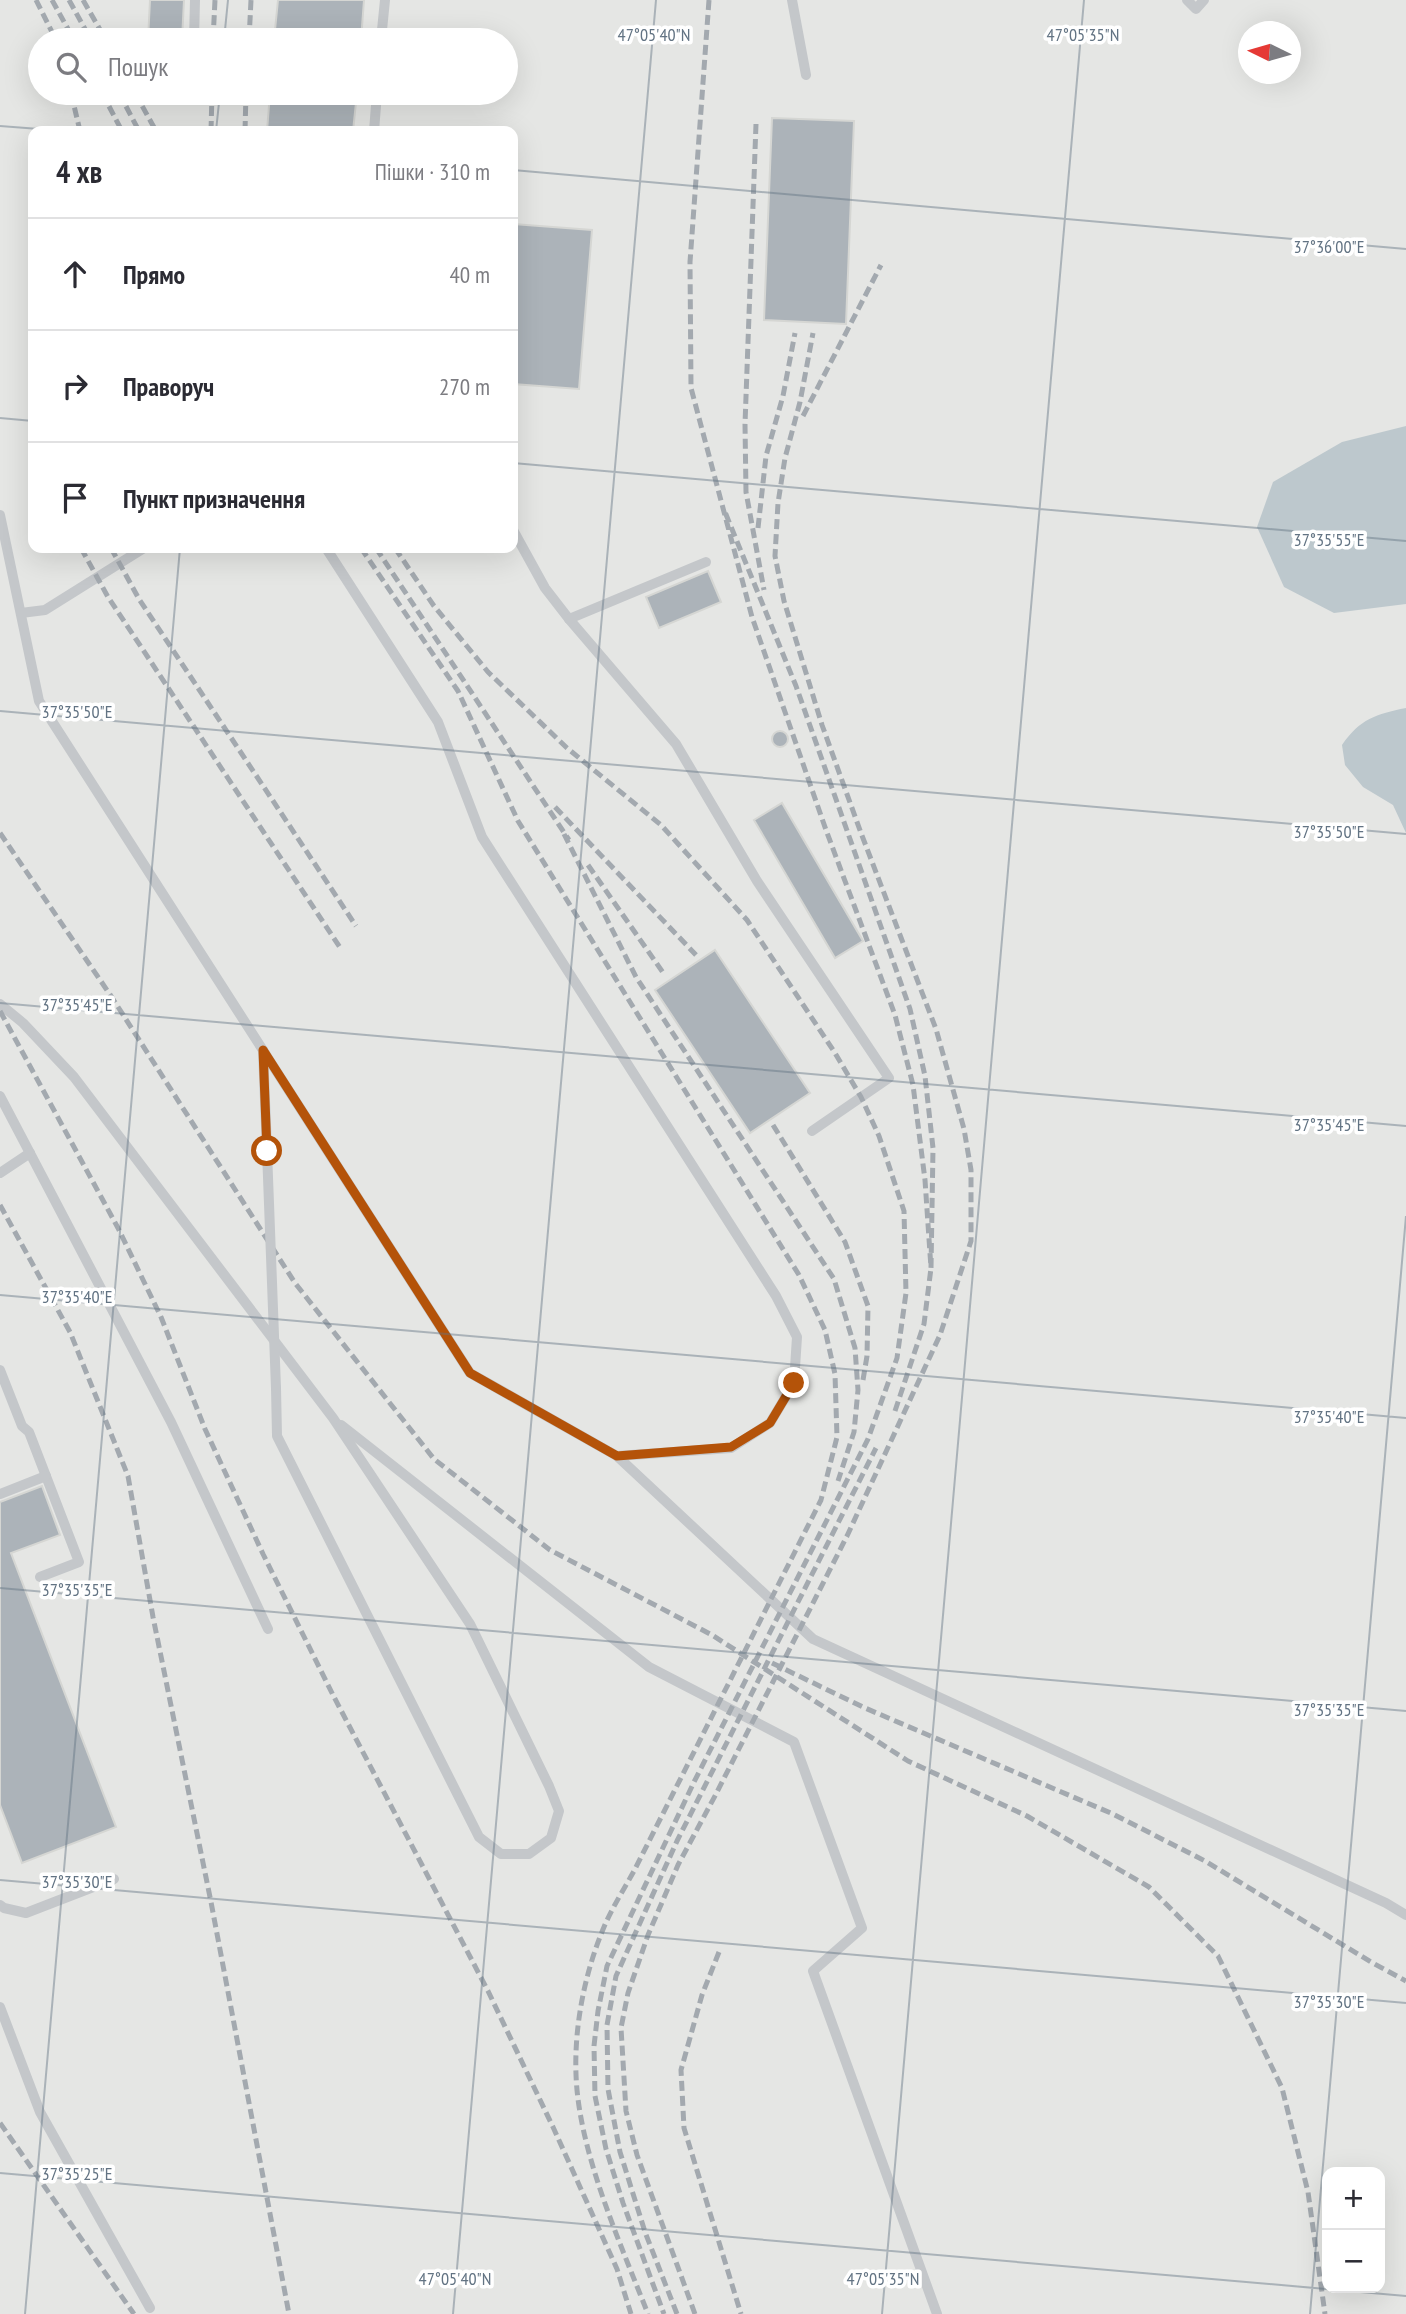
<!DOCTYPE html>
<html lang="uk">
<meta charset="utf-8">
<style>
:root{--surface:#fff;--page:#f2f2f3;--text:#2b2b33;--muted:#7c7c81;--line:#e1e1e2}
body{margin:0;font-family:"PT Sans Narrow",sans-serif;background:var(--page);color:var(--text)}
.controls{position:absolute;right:21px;bottom:21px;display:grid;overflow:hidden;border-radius:14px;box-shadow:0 7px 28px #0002}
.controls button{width:63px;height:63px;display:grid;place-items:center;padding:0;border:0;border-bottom:2px solid var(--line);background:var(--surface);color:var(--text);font:35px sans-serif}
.compass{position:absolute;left:1238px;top:21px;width:63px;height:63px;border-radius:50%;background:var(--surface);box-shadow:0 7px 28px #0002;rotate:275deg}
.stop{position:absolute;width:21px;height:21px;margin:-16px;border:5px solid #b45309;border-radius:50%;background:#fff}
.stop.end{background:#b45309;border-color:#fff;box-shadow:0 2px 7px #0008}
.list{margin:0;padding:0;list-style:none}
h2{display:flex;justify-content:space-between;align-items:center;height:91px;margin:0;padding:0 28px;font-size:30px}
h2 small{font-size:23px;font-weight:400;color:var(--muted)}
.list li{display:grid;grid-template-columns:46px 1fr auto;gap:21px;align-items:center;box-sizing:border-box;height:112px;padding:0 28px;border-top:2px solid var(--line)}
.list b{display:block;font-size:26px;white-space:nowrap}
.list em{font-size:23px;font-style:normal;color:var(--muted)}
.icon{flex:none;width:38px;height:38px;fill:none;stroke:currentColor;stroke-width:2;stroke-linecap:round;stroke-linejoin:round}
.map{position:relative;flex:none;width:1406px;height:2314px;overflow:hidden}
.search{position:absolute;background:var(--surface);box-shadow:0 7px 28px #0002;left:28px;top:28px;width:490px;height:77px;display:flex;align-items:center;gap:18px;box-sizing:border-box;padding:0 24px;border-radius:38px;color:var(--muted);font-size:26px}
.panel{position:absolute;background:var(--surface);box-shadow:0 7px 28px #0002;left:28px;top:126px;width:490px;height:427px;border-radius:14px}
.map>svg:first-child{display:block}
</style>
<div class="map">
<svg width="1406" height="2314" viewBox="0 0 1406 2314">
<rect width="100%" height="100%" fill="#f4f5f0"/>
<!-- built -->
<path fill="#e5e6e4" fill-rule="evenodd" d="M0,0h1406v2314h-1406zM1248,32h42v42h-42zM40,40h466v53h-466zM33,131h480v417h-480zM1327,2172h53v116h-53z"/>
<!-- water -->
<g fill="#bdc8cd">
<path d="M1406,426v178l-72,9 -50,-26 -27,-60 16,-45 69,-40z"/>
<path d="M1406,708v125l-13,-28 -30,-18 -18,-22 -3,-20c18,-26 34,-31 64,-37z"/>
</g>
<!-- building -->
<g fill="#acb3b9" stroke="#d5d6d3" stroke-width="2">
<path d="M150,0h34l-2,40h-34z"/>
<path d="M278,0h86l-3,40h-87z"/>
<path d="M270,93h87l-4,38h-86z"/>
<path d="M772,118l82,3 -8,203 -82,-4z"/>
<path d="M513,224l79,6 -13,159 -66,-5z"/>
<path d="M708,571l13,31 -62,26 -13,-31z"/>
<circle cx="780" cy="739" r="8"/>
<path d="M782,803l81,138 -28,17 -81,-138z"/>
<path d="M715,950l95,143 -60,40 -95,-143z"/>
<path d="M42,1486l18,49 -49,18 105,274 -94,36 -22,-58v-303z"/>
</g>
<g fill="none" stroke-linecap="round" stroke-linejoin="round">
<!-- service -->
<g stroke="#c4c7ca" stroke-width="10">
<path d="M792,0l14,75"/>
<path d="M1187,0l9,9 8,-9"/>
<path d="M194,40l1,-40"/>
<path d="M381,40l4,-40"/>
<path d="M191,94l1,-1"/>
<path d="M374,131l3,-38"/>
<path d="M0,515l39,186 431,672 147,83 196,183 573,264 20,12"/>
<path d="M513,530l32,58 24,31 107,125 81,137 132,197 -77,53"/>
<path d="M326,548l112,174 44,115 294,459 21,41 -3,46 -24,40 -39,25 -114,8"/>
<path d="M21,613l24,-3 99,-62"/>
<path d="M569,619l137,-57"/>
<path d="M0,1004l23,19 51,54 259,341 137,206 79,162 10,25 -8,27 -22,16h-28l-22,-17 -202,-401 -1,-48"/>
<path d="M263,1050l4,101"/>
<path d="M0,1096l171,326 97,207"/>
<path d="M0,1173l30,-20"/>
<path d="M0,1370l22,56 7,6 50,130 -39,15"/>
<path d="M341,1425l308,242 145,75 68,186 -49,43 124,343"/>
<path d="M0,1494l46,-18"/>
<path d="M0,1905l4,3 22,5 88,-34"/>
<path d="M0,2007l40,105 110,196"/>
</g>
<!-- rail -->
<g stroke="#a3a9af" stroke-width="5" stroke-dasharray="10 5" stroke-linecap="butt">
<path d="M36,0l20,40"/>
<path d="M52,0l22,40"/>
<path d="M69,0l22,40"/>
<path d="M83,0l23,40"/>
<path d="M709,0l-19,262 1,126 61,229 74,213 69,185 18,70 12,95 6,88 2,-120 -8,-72 -15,-67 -114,-323 -71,-174"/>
<path d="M213,40l2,-40"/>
<path d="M249,40l2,-40"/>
<path d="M71,93l9,38"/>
<path d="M102,93l20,38"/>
<path d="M119,93l20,38"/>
<path d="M135,93l21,38"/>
<path d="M756,124l-11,300 1,68 18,98"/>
<path d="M211,131l1,-38"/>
<path d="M245,131l1,-38"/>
<path d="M803,416l78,-151"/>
<path d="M758,528l8,-72 17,-60 12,-63"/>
<path d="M81,548l27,49 233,352"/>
<path d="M111,548l28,51 217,327"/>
<path d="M361,548l97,143 60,130 281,454 26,55 10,44 2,63 -16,63 -187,371c-10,18 -22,37 -30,56 -21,50 -32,109 -27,163 7,73 44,155 71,224"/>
<path d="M376,548l193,292"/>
<path d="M395,548l39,58 54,66 79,76 94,77 86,95 88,133 26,44 18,39 25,75 2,82 -9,65 -29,81 -174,343 -87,184 -9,45 -4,35 1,50 11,53 17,54 41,111"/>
<path d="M555,807l141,148"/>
<path d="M0,833l111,163 184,287 139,176 116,91 162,85 196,126 119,55 122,71 69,69 64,132 26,104 17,122"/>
<path d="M564,834l72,143 198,302 21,69 3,42 -4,42 -16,49"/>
<path d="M588,865l76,109"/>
<path d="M0,1011l118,217 43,89 44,112 58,125 70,141 155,296 65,136 64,142 14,45"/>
<path d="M773,1125l72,117 23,64 -1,50 -4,24"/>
<path d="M0,1205l70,127 58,144 25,141 58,285 78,412"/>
<path d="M895,1411l29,-87 7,-56"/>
<path d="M772,1663l93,45 248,106 92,47 166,101 35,19"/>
<path d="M719,1952l-17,43 -21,75 3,58 57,186"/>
<path d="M0,2123l134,191"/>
<path d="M677,2314l-32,-82 -25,-80 -12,-63 -1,-64 9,-49 61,-135 199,-393"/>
<path d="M695,2314l-58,-159 -11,-44 -5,-83 7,-35 20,-58 30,-70 38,-71 131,-258 93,-201 31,-94v-71l-7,-41 -28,-100 -75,-196 -39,-108 -38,-124 -9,-45 3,-53 7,-45 15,-56 13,-69"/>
</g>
<!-- service-bridge -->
<path stroke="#c4c7ca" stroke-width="10" d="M267,1151l9,237"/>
</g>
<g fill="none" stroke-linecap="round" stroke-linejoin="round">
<!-- route -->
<path stroke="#b45309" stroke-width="9" d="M267,1151l-4,-101 207,323 147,83 114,-9 39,-24 24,-40"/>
</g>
<!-- ticks -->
<path fill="none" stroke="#627383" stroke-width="2" stroke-opacity="0.45" d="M224,40l4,-40M0,126l65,5M216,131l4,-38M513,170l893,79M0,418l33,3M513,463l893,78M0,711l1406,123M0,1003l1406,123M0,1295l1406,123M0,1588l1406,123M0,1880l1406,123M0,2173l1406,123M25,2314l155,-1766M453,2314l203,-2314M882,2314l202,-2314M1310,2314l96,-1098"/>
<g font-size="18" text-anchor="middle" fill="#627383" stroke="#fff" stroke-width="7" stroke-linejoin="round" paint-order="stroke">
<text x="654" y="41">47°05'40"N</text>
<text x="1083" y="41">47°05'35"N</text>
<text x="1329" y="253">37°36'00"E</text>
<text x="1329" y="546">37°35'55"E</text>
<text x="77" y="718">37°35'50"E</text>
<text x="1329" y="838">37°35'50"E</text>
<text x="77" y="1011">37°35'45"E</text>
<text x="1329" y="1131">37°35'45"E</text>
<text x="77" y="1303">37°35'40"E</text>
<text x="1329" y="1423">37°35'40"E</text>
<text x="77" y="1596">37°35'35"E</text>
<text x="1329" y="1716">37°35'35"E</text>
<text x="77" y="1888">37°35'30"E</text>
<text x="1329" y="2008">37°35'30"E</text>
<text x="77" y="2180">37°35'25"E</text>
<text x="455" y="2285">47°05'40"N</text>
<text x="883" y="2285">47°05'35"N</text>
</g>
</svg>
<div class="controls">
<button>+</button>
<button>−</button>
</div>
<svg class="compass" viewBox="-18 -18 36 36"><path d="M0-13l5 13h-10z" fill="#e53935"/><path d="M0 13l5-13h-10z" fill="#7c7c81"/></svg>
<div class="stop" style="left:267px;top:1151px"></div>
<div class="stop end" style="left:794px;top:1383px"></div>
<div class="search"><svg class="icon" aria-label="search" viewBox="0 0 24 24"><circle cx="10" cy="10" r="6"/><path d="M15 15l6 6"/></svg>Пошук</div>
<section class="panel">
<h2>4 хв<small>Пішки · 310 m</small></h2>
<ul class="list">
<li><svg class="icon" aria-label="ahead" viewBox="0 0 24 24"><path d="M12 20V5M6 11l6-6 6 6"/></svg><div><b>Прямо</b></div><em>40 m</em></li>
<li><svg class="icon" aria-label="right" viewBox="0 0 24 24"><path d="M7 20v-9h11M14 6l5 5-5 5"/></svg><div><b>Праворуч</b></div><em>270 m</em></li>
<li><svg class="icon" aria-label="arrive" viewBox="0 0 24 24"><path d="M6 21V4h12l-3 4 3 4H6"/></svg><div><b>Пункт призначення</b></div></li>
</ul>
</section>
</div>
